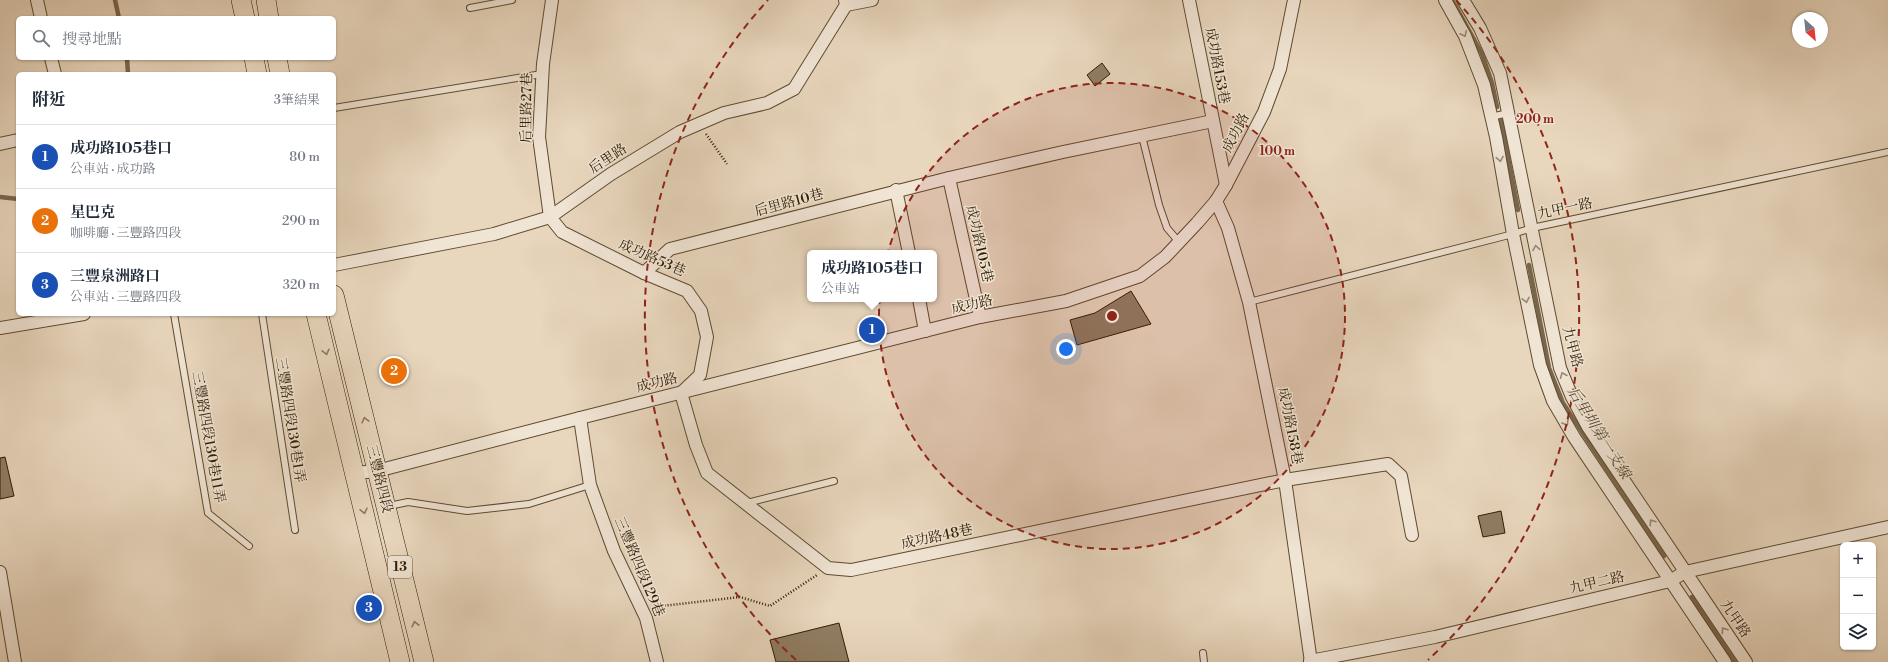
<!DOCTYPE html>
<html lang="zh-TW">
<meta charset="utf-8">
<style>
:root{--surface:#fff;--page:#f6f6f7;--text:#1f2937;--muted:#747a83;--line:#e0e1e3;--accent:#0b8043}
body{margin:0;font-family:"Libre Bodoni","Noto Serif TC",serif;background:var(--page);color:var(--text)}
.controls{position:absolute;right:12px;bottom:12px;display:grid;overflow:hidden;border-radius:6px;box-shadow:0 1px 3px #0004}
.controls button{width:36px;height:36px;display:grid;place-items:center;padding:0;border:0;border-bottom:1px solid var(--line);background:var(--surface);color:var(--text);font:20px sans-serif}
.compass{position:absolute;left:1792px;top:12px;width:36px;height:36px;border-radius:50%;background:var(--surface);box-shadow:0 1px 3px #0004;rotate:153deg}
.you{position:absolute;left:1066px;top:349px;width:14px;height:14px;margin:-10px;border:3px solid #fff;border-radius:50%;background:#1a73e8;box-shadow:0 0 0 6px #1a73e833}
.badge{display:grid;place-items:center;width:26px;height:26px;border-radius:50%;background:var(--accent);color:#fff;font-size:13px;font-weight:700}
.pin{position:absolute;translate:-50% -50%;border:2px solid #fff;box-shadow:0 1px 4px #0006}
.popup{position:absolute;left:807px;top:250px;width:130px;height:52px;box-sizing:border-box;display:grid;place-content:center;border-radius:6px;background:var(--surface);filter:drop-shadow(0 1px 3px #0005);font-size:13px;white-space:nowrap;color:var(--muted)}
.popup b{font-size:15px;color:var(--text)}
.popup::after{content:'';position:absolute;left:50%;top:100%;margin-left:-8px;border:8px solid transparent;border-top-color:var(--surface)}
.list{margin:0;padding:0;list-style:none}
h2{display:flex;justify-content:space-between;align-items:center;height:52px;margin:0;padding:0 16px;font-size:17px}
h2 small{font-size:13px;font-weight:400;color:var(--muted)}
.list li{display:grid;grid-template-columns:26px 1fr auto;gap:12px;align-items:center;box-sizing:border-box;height:64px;padding:0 16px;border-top:1px solid var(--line)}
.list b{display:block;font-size:15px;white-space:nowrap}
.list p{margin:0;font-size:13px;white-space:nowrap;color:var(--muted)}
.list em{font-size:13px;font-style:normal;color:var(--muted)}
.icon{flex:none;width:22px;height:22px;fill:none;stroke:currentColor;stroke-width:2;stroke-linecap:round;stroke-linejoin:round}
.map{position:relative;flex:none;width:1888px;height:662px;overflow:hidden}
.search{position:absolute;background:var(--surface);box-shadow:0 1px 3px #0004;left:16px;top:16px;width:320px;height:44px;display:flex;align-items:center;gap:10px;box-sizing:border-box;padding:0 14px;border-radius:6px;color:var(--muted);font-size:15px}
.panel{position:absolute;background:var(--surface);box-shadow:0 1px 3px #0004;left:16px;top:72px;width:320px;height:244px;border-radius:6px}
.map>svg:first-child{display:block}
</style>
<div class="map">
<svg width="1888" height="662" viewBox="0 0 1888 662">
<rect width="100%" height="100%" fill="#e8d6bd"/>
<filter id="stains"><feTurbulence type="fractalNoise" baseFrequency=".005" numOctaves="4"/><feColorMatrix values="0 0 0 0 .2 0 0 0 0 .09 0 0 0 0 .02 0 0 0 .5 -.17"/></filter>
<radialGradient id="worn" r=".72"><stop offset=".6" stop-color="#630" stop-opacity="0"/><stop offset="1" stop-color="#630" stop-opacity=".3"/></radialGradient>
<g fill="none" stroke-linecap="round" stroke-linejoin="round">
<!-- stream -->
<g stroke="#79664c" stroke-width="4.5">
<path d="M115,0l4,18"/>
<path d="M1452,0l30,54 10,29 5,24"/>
<path d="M127,58l1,16"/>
<path d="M1501,121l17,89"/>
<path d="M0,197l18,2"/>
<path d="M1529,265l20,103 14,35 101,153"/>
<path d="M1692,597l43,65"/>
</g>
</g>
<!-- building -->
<g fill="#907d63" stroke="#301d02">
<path d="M1102,63l8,11 -15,12 -8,-11z"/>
<path d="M1131,291l20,33 -74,21 -7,-25 25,-7z"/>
<path d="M5,457l9,39 -14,3v-41z"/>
<path d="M1501,511l4,22 -22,4 -5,-21z"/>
<path d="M839,623l10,39h-73l-6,-22z"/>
</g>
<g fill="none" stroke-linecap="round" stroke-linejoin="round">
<defs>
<g id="lane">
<path d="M470,8l42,-8"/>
<path d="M334,108l208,-34"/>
<path d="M1491,117l17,-4"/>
<path d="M1142,136l17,69 8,23 12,14"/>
<path d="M1249,302l264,-68 19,-6 356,-76"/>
<path d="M174,314l34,199 41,33"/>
<path d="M262,314l33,216"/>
<path d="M747,503l87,-22"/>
<path d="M389,506l19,-4 59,9 62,-7 61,-19"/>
<path d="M1203,653l1,9"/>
</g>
<g id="street">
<path d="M37,0l4,18"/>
<path d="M552,0l-9,64 -4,73 11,80 12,15 82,41 43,18 14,20 6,26 -7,38 -19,18 15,52 11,28 121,95 23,2 434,-90 103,-16 13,12 11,59"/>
<path d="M1189,0l37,185"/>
<path d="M1445,0l20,36 19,49 12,52 17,97 27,131 13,36 21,36 151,225"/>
<path d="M1463,0l17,28 20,45 60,295 12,29 16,30 158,235"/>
<path d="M846,5l26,-5"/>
<path d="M51,58l4,16"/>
<path d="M0,144l18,-4"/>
<path d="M949,178l31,139"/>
<path d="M896,190l13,63"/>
<path d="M1216,201l12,27 21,74 36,178 26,182"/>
<path d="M334,265l160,-31 56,-17 61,-43 69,-42 44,-19 43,-10 27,-14 52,-84 -1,-5"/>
<path d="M644,273l26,-24 279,-71 114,-26 150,-31"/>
<path d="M919,299l6,32"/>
<path d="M0,328l84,-14"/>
<path d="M580,418l10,67 24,66 32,67 11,44"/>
<path d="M355,473l22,-2 203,-53 400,-101 86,-16 74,-25 25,-19 32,-34 19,-22 10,-16 38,-73 16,-43 14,-69"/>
<path d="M0,572l15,90"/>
<path d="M1310,661l125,-24 235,-56 15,-9 203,-45"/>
</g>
<g id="primary">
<path d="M241,0l4,18"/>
<path d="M266,0l3,18"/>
<path d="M254,58l3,16"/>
<path d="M277,58l3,16"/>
<path d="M334,295l90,367"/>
<path d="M316,314l84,348"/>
</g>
</defs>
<!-- lane casing -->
<use href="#lane" stroke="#5e4b31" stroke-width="8"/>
<!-- street casing -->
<use href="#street" stroke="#5e4b31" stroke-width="14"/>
<!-- primary casing -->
<use href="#primary" stroke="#301d02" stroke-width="20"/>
<!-- path -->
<g stroke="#301d02" stroke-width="2.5" stroke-dasharray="1 2" stroke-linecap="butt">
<path d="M706,134l21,30"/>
<path d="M657,610l5,-4 78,-9 30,9 47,-31"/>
</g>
<!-- lane -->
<use href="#lane" stroke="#f0e4d4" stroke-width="6"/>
<!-- street -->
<use href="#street" stroke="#f0e4d4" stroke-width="12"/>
<!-- primary -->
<use href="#primary" stroke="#e8d6bd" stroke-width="19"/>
</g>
<!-- one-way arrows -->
<defs><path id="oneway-chevron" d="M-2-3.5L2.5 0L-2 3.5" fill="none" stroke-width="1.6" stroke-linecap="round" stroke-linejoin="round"/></defs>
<g stroke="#9a8a76">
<use href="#oneway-chevron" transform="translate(1464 34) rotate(64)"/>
<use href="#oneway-chevron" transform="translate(1500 159) rotate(80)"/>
<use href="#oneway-chevron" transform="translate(1536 248) rotate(-99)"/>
<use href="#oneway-chevron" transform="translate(1526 300) rotate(78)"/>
<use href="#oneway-chevron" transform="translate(1563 375) rotate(-113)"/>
<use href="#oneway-chevron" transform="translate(1566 423) rotate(60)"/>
<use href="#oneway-chevron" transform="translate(1652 522) rotate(-124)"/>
<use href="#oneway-chevron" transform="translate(1724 630) rotate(-124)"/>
</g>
<g stroke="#8c7a60">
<use href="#oneway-chevron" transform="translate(326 352) rotate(76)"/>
<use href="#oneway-chevron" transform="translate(365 420) rotate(-104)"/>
<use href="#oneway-chevron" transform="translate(364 511) rotate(77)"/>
<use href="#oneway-chevron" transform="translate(415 624) rotate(-104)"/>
</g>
<!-- distance rings -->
<circle cx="1112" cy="316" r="233" fill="#8f2418" fill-opacity=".12"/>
<g fill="none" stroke="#8f2418" stroke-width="2" stroke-dasharray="7 5">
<circle cx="1112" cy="316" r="233"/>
<path d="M796 660A467 467 0 0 1 768 0M1456 0A467 467 0 0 1 1428 660"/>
</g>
<g text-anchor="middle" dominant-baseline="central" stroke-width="3" stroke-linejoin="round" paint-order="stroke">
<!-- shield labels -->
<rect fill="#f0e4d4" stroke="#6a5941" stroke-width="1" x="388" y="556" width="24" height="22" rx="3"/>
<g font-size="13" font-weight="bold" fill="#301d02">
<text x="400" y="567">13</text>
</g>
<!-- street labels -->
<g font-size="14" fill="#301d02" stroke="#f0e4d4">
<text transform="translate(1217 66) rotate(79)">成功路153巷</text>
<text transform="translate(527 108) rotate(-89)">后里路27巷</text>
<text transform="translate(1236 133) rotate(-63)">成功路</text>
<text transform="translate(608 159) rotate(-33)">后里路</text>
<text transform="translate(789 203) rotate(-15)">后里路10巷</text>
<text transform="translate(1565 209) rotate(-12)">九甲一路</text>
<text transform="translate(979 244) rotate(77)">成功路105巷</text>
<text transform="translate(652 258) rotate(24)">成功路53巷</text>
<text transform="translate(972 305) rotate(-13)">成功路</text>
<text transform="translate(1572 347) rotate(75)">九甲路</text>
<text transform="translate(657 383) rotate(-14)">成功路</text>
<text transform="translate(290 420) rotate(81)">三豐路四段130巷1弄</text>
<text transform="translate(1290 426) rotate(79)">成功路158巷</text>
<text transform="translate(208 437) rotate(80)">三豐路四段130巷11弄</text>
<text transform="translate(379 479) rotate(76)">三豐路四段</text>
<text transform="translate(937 537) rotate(-12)">成功路48巷</text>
<text transform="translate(639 567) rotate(67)">三豐路四段129巷</text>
<text transform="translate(1597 583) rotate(-13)">九甲二路</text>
<text transform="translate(1735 619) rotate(56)">九甲路</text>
</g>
<!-- water labels -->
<g font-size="15" font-style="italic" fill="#5a482d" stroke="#f0e4d4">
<text transform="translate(1599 433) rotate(58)">后里圳第一支線</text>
</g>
</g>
<circle cx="1112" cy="316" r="6" fill="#8f2418" stroke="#f0e4d4" stroke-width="2"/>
<g font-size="12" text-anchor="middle" font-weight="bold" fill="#8f2418" stroke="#f0e4d4" stroke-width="3" stroke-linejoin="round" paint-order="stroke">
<text x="1535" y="123">200 m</text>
<text x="1277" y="155">100 m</text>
</g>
<rect width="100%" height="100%" filter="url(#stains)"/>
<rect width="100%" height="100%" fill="url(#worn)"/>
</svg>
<div class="controls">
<button>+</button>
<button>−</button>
<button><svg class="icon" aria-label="layers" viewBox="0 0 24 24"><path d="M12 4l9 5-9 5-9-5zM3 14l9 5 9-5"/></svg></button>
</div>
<svg class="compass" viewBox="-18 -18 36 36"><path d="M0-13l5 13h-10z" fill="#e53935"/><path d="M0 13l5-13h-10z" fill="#747a83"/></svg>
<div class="you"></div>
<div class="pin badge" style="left:872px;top:330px;background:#1a4fb4">1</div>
<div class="popup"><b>成功路105巷口</b>公車站</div>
<div class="pin badge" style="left:394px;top:371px;background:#e8710a">2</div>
<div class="pin badge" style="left:369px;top:608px;background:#1a4fb4">3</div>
<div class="search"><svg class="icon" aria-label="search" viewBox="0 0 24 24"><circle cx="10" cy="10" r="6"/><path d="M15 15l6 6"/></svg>搜尋地點</div>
<section class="panel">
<h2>附近<small>3筆結果</small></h2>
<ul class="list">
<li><span class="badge" style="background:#1a4fb4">1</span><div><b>成功路105巷口</b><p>公車站 · 成功路</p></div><em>80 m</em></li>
<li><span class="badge" style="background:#e8710a">2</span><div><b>星巴克</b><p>咖啡廳 · 三豐路四段</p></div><em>290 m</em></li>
<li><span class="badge" style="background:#1a4fb4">3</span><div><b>三豐泉洲路口</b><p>公車站 · 三豐路四段</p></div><em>320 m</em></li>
</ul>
</section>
</div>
